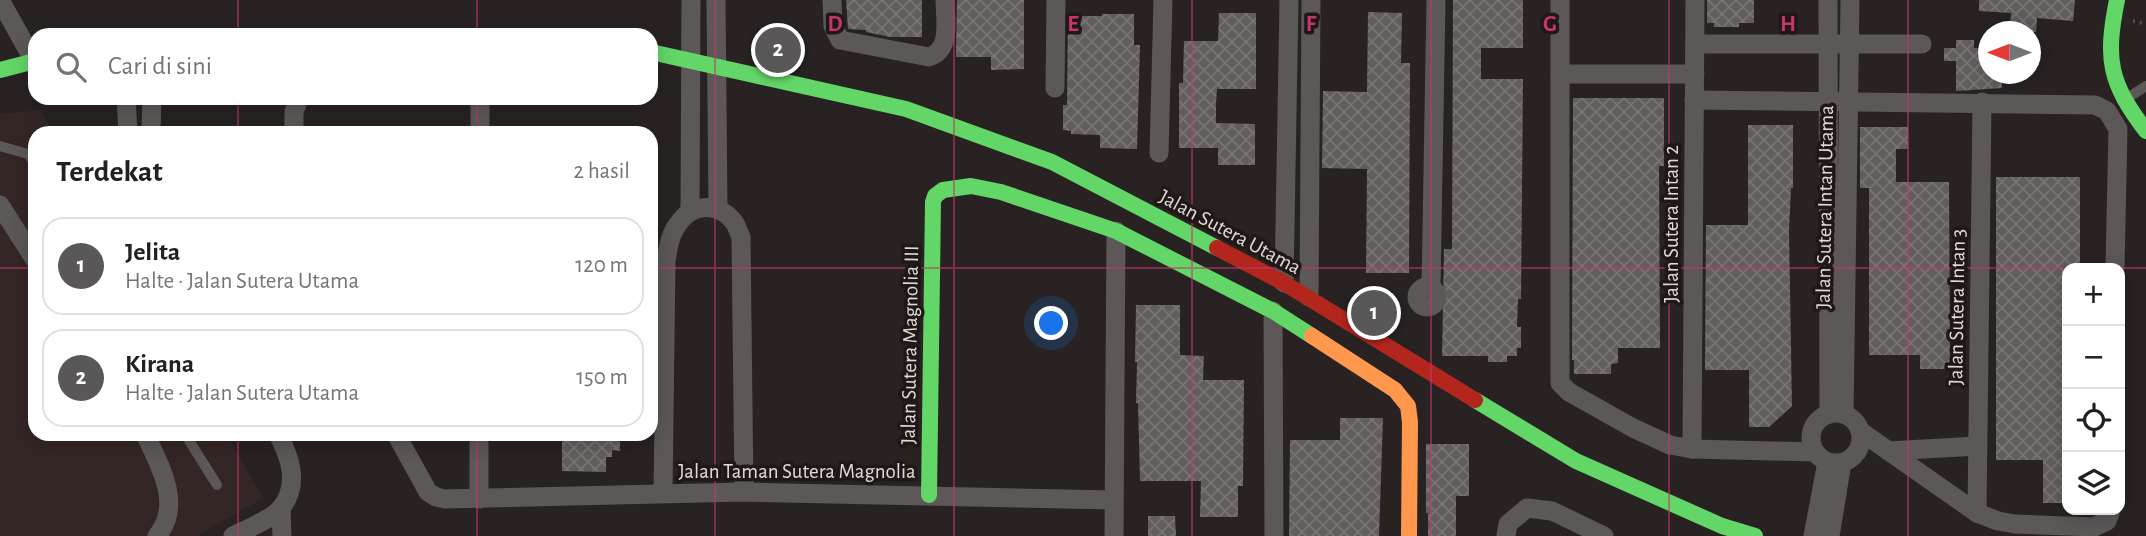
<!DOCTYPE html>
<html lang="id">
<meta charset="utf-8">
<style>
:root{--surface:#fff;--page:#f6f6f6;--text:#202124;--muted:#757577;--line:#e0e0e0;--accent:#5a5759}
body{margin:0;font-family:"Alegreya Sans",sans-serif;background:var(--page);color:var(--text)}
.controls{position:absolute;right:21px;bottom:21px;display:grid;overflow:hidden;border-radius:14px;box-shadow:0 4px 18px #0003}
.controls button{width:63px;height:63px;display:grid;place-items:center;padding:0;border:0;border-bottom:2px solid var(--line);background:var(--surface);color:var(--text);font:35px sans-serif}
.compass{position:absolute;left:1978px;top:21px;width:63px;height:63px;border-radius:50%;background:var(--surface);box-shadow:0 4px 18px #0003;rotate:270deg}
.you{position:absolute;left:1052px;top:324px;width:24px;height:24px;margin:-18px;border:5px solid #fff;border-radius:50%;background:#1a73e8;box-shadow:0 0 0 10px #1a73e833}
.badge{display:grid;place-items:center;width:46px;height:46px;border-radius:50%;background:var(--accent);color:#fff;font-size:23px;font-weight:700}
.pin{position:absolute;translate:-50% -50%;border:4px solid #fff;box-shadow:0 2px 7px #0006}
.list{margin:0;padding:0;list-style:none}
h2{display:flex;justify-content:space-between;align-items:center;height:91px;margin:0;padding:0 28px;font-size:30px}
h2 small{font-size:23px;font-weight:400;color:var(--muted)}
.list li{display:grid;grid-template-columns:46px 1fr auto;gap:21px;align-items:center;box-sizing:border-box;height:98px;margin:0 14px 14px;padding:0 14px;border:2px solid var(--line);border-radius:21px}
.list b{display:block;font-size:26px;white-space:nowrap}
.list p{margin:0;font-size:23px;white-space:nowrap;color:var(--muted)}
.list em{font-size:23px;font-style:normal;color:var(--muted)}
.icon{flex:none;width:38px;height:38px;fill:none;stroke:currentColor;stroke-width:2;stroke-linecap:round;stroke-linejoin:round}
.map{position:relative;flex:none;width:2146px;height:536px;overflow:hidden}
.search{position:absolute;background:var(--surface);box-shadow:0 4px 18px #0003;left:28px;top:28px;width:630px;height:77px;display:flex;align-items:center;gap:18px;box-sizing:border-box;padding:0 24px;border-radius:21px;color:var(--muted);font-size:26px}
.panel{position:absolute;background:var(--surface);box-shadow:0 4px 18px #0003;left:28px;top:126px;width:630px;height:315px;border-radius:21px}
.map>svg:first-child{display:block}
</style>
<div class="map">
<svg width="2146" height="536" viewBox="0 0 2146 536">
<defs>
<pattern id="building-cross-hatch" width="8" height="8" patternUnits="userSpaceOnUse" patternTransform="scale(1.75)"><rect width="8" height="8" fill="#635e5e"/><path d="M0 0l8 8M0 8l8-8" fill="none" stroke="#797474"/></pattern>
</defs>
<rect width="100%" height="100%" fill="#282322"/>
<!-- built -->
<path fill="#342625" d="M40,110l13,23h-18v301h191l37,64 -66,38h-197v-422z"/>
<!-- building -->
<g fill="url(#building-cross-hatch)">
<path d="M846,0h76v37h-32l-24,-5v-2l-18,-1z"/>
<path d="M957,0h67v69l-33,1v-13h-35z"/>
<path d="M1453,0h70v48h-42v31h42l-2,220h-3l-1,28h4v21h-4v8h-10v6h-19v-6h-46l2,-107h8z"/>
<path d="M1707,0h47v23h-15v4h-25v-4h-7z"/>
<path d="M1979,0h96l-2,21 -36,-3 -1,14h-26l1,-19 -32,-2z"/>
<path d="M1368,12l34,1 -1,50h9l-1,210h-43l1,-104 -45,-1 1,-77 44,1z"/>
<path d="M1219,13h37v76h-39l-1,14v20l39,1v41h-37v-17h-39v-65h4l1,-42h34z"/>
<path d="M1102,14h32v31h6l-3,104 -37,-1v-13l-29,-1v-3l-8,-1v-25h4l1,-89h34z"/>
<path d="M1956,40h18v8h15v26h12l1,14 -46,3v-30h-12v-13h12z"/>
<path d="M1573,98h91v68h-5l1,182h-42v15l-7,1v10h-37v-14h-2z"/>
<path d="M1748,125h45v63h-2l-2,42 3,176 -23,21h-20v-57h-44l1,-145h42z"/>
<path d="M1860,127h48v22h-12v33h53l1,187h-30v-14h-51v-167h-9z"/>
<path d="M1996,177h84v91h-13v235h-24v-43h-47z"/>
<path d="M1136,305h44v50l24,1 -1,24h41l-1,106h-5v31h-38l1,-36h-61l-2,-78h-2l1,-41h-2z"/>
<path d="M1340,418h43l-4,118h-90l1,-96h50z"/>
<path d="M562,434h58v17l-8,-1v7h-6v15l-44,-1z"/>
<path d="M1426,444h43v52h-13v40h-28v-23h-2z"/>
<path d="M1148,516h27l1,20h-28z"/>
</g>
<g fill="none" stroke-linecap="round" stroke-linejoin="round">
<!-- path -->
<path stroke="#575352" stroke-width="3.5" stroke-dasharray="2 5" stroke-linecap="butt" d="M2133,21l13,3"/>
<!-- lane -->
<g stroke="#5c5857" stroke-width="10">
<path d="M2126,99l20,-13"/>
<path d="M0,146l28,8 7,10"/>
<path d="M185,434l32,51"/>
</g>
<!-- street -->
<g stroke="#5c5857" stroke-width="19">
<path d="M0,0l34,61"/>
<path d="M716,0l2,209"/>
<path d="M832,0l1,26 7,14 89,17c23,-7 16,-38 16,-57"/>
<path d="M1560,0v383l9,9 64,36 37,17 22,4 123,3"/>
<path d="M1828,0l1,414"/>
<path d="M1695,44h227"/>
<path d="M1560,74h135"/>
<path d="M1055,88l1,-88"/>
<path d="M126,98l2,35"/>
<path d="M477,98l3,7v28"/>
<path d="M1694,100l401,5 12,6 11,18 -3,139"/>
<path d="M151,133l1,-35"/>
<path d="M294,133v-21l5,-14"/>
<path d="M1159,153l4,-153"/>
<path d="M0,205l35,55"/>
<path d="M690,210l1,-210"/>
<path d="M1284,283l5,-283"/>
<circle cx="1427" cy="297" r="10"/>
<path d="M1431,287l5,-287"/>
<path d="M1309,297l2,-297"/>
<path d="M1273,311l1,225"/>
<circle cx="1836" cy="438" r="25"/>
<path d="M1844,414l6,-414"/>
<path d="M1860,431l117,82 21,8 17,3 79,3 13,-6 4,-11"/>
<path d="M145,434c15,32 38,71 12,102"/>
<path d="M396,434l32,58 8,5 9,2 299,-7 369,8"/>
<path d="M1692,449l3,-449"/>
<path d="M1888,451l90,-5"/>
<path d="M663,493l3,-232c2,-13 4,-27 12,-37 14,-21 40,-22 56,-2 3,4 5,11 7,15l3,255"/>
<path d="M479,499v-65"/>
<path d="M281,509l1,27"/>
<path d="M1977,513l5,-411"/>
<path d="M233,536c12,-6 41,-18 48,-28 19,-24 9,-51 -3,-74"/>
<path d="M1114,536l2,-305"/>
<path d="M1506,536l2,-12 19,-16 25,3 52,25"/>
<path d="M1813,536l14,-74"/>
<path d="M1830,536l12,-73"/>
</g>
<!-- fast -->
<g stroke="#63d668" stroke-width="16">
<path d="M2117,0c-12,60 -8,82 29,131"/>
<path d="M651,52l255,57 146,53 165,86"/>
<path d="M0,70l35,-9"/>
<path d="M1475,400l101,61 146,65 33,10"/>
<path d="M929,495l4,-293 2,-6 8,-6 28,-4 30,6 115,39 157,80 39,25"/>
</g>
<!-- slow -->
<path stroke="#ff974d" stroke-width="16" d="M1312,336l83,54 13,16 2,16 -1,114"/>
<!-- jam -->
<path stroke="#b3261e" stroke-width="16" d="M1217,248l67,35 191,117"/>
</g>
<!-- grid -->
<path fill="none" stroke="#c6356e" stroke-width="2" stroke-opacity="0.55" d="M238,0v35M477,0v35M715,0v536M954,0v536M1192,0v536M1431,0v536M1669,0v536M1908,0v536M238,98v35M477,98v35M0,268h35M651,268h1495M238,434v102M477,434v102"/>
<g text-anchor="middle" dominant-baseline="central" stroke-width="7" stroke-linejoin="round" paint-order="stroke">
<!-- street labels -->
<g font-size="21" fill="#e0dad9" stroke="#201817">
<text transform="translate(1825 207) rotate(-89)">Jalan Sutera Intan Utama</text>
<text transform="translate(1671 224) rotate(-90)">Jalan Sutera Intan 2</text>
<text transform="translate(1230 232) rotate(28)">Jalan Sutera Utama</text>
<text transform="translate(1957 307) rotate(-89)">Jalan Sutera Intan 3</text>
<text transform="translate(910 345) rotate(-89)">Jalan Sutera Magnolia III</text>
<text x="797" y="471">Jalan Taman Sutera Magnolia</text>
</g>
</g>
<g font-size="23" text-anchor="middle" font-weight="bold" fill="#c6356e" stroke="#201817" stroke-width="7" stroke-linejoin="round" paint-order="stroke">
<text x="835" y="31">D</text>
<text x="1073" y="31">E</text>
<text x="1311" y="31">F</text>
<text x="1550" y="31">G</text>
<text x="1788" y="31">H</text>
</g>
</svg>
<div class="controls">
<button>+</button>
<button>−</button>
<button><svg class="icon" aria-label="locate" viewBox="0 0 24 24"><circle cx="12" cy="12" r="6"/><path d="M12 2v4M12 18v4M2 12h4M18 12h4"/></svg></button>
<button><svg class="icon" aria-label="layers" viewBox="0 0 24 24"><path d="M12 4l9 5-9 5-9-5zM3 14l9 5 9-5"/></svg></button>
</div>
<svg class="compass" viewBox="-18 -18 36 36"><path d="M0-13l5 13h-10z" fill="#e53935"/><path d="M0 13l5-13h-10z" fill="#757577"/></svg>
<div class="you"></div>
<div class="pin badge" style="left:1374px;top:313px">1</div>
<div class="pin badge" style="left:778px;top:50px">2</div>
<div class="search"><svg class="icon" aria-label="search" viewBox="0 0 24 24"><circle cx="10" cy="10" r="6"/><path d="M15 15l6 6"/></svg>Cari di sini</div>
<section class="panel">
<h2>Terdekat<small>2 hasil</small></h2>
<ul class="list">
<li><span class="badge">1</span><div><b>Jelita</b><p>Halte · Jalan Sutera Utama</p></div><em>120 m</em></li>
<li><span class="badge">2</span><div><b>Kirana</b><p>Halte · Jalan Sutera Utama</p></div><em>150 m</em></li>
</ul>
</section>
</div>
